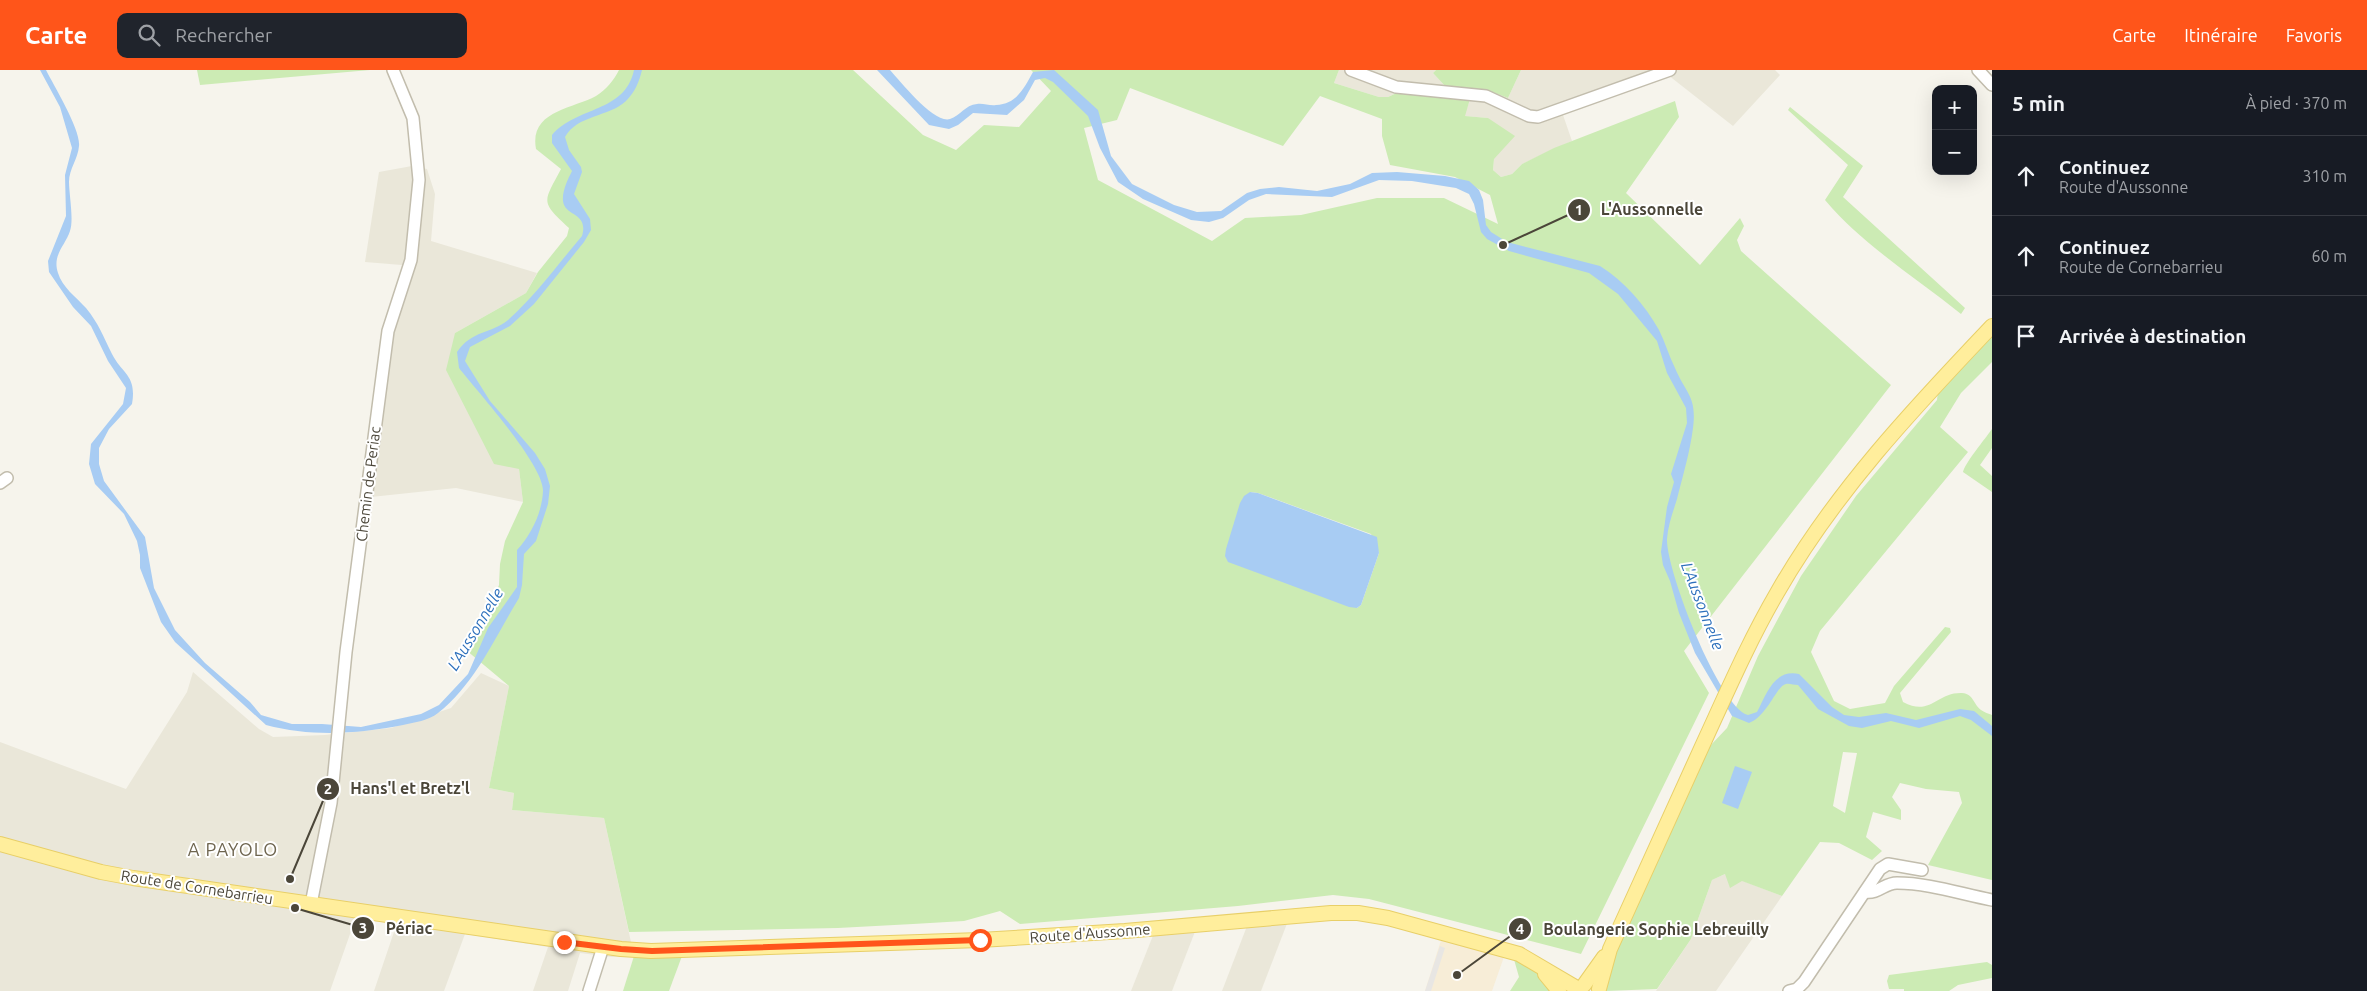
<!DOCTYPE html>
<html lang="fr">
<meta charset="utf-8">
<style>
:root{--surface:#171b24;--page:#20242c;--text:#f1f3f6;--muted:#9ea1a6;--line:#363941;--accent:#ff551a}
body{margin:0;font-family:Ubuntu,sans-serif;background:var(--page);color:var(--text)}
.controls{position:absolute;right:15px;top:15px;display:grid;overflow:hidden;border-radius:10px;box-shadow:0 5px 20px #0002}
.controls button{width:45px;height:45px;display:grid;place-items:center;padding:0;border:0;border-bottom:1px solid var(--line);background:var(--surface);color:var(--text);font:25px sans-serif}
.stop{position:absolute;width:15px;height:15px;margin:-11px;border:4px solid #ff551a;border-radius:50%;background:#fff}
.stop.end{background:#ff551a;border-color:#fff;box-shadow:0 1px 5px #0008}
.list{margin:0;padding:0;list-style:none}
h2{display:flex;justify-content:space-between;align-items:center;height:65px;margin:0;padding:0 20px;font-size:21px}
h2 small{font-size:16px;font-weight:400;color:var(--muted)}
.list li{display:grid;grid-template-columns:32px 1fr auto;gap:15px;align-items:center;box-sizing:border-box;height:80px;padding:0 20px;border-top:1px solid var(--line)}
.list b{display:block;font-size:19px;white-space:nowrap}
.list p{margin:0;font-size:16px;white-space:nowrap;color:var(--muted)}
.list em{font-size:16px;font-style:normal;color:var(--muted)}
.icon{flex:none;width:28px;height:28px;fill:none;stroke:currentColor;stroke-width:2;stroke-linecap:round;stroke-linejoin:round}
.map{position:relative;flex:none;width:1992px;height:921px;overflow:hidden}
header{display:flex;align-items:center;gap:30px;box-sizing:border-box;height:70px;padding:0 25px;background:var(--accent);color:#fff}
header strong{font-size:24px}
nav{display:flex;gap:28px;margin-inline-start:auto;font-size:18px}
.search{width:350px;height:45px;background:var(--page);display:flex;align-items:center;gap:12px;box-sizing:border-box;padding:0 18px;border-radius:10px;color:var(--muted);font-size:19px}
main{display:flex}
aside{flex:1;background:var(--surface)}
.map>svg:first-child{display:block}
</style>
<header>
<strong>Carte</strong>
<div class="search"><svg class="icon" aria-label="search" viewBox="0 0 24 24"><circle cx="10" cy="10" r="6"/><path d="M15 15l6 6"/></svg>Rechercher</div>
<nav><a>Carte</a><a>Itinéraire</a><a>Favoris</a></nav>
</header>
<main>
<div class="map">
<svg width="1992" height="921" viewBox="0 0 1992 921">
<rect width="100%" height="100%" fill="#f6f4ec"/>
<!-- residential -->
<g fill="#eae7d9">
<path d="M1339,0h97l-3,3 13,14 41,3 21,8 13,-28h254l5,5 -47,51 -65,-51 -105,40 9,26 -50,23 -10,10 -11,3 -8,-7 1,-11 -6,-41 -24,-2 6,-16 -69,-9 -13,6h-9l-45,-14z"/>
<path d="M412,96l15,3 8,25 -4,47 106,32 -11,20 -71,40 64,136 4,33 -67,-14 -85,9 20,-166 23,-65 -49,-4 14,-90z"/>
<path d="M193,602l66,57 14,8 52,-2 66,-7 60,-20 30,-35 28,13 -20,102 25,5 -2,17 92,8 30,138 -22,1 -32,-4 -12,38h-35l15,-44 -83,-13 -21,57h-70l23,-68 -41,-6 -26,74h-330v-249l126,47 61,-97z"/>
<path d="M1725,804l57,22 -66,95h-60l35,-52 21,-59z"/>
<path d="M1288,851l-27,70h-39l25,-65z"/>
<path d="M1196,859l-24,62h-41l23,-58z"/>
</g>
<!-- commercial -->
<path fill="#f7edd7" d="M1442,867l63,17 -13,37h-67z"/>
<!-- green -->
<g fill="#ccebb4" fill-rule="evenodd">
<path d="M197,0h173l-170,15z"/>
<path d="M619,0h234l70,65 33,15 28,-25 35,2 32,-36 -20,-21h308l-5,13 45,14h9l13,-6 69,8 -5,17 23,2 27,18 -21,23 -1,11 8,7 11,-3 10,-10 32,-16 121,-47 4,16 -53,76 74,72 40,-47 4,8 -7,14 4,11 150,134 -207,266 25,42 -128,261 -212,-55 -36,-4 -95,11 -218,18 -20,-13 -36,10 -51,3 -75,4 -209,4 -25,-114 -92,-8 2,-17 -25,-5 20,-102 -43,-36 21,-36 12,-29 1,-21 5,-23 18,-39 -4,-33 -25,-5 -48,-94 9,-37 71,-40 12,-21 29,-36 2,-8c-29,-27 -26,-25 -8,-59l-25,-20c-7,-38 36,-40 60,-53 10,-6 18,-16 23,-26zM1130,18l153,58 37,-50 62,23v17l8,29 65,12 35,18 8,29 -54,-26h-67l-76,17 -56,3 -33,23 -114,-61 -14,-52 33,-8zM1250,422l8,1 113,41 8,19 -18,52 -4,3z"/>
<path d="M1436,0h85l-13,28 -21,-8 -41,-3 -13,-14z"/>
<path d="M1790,37l73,59 -20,31 122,111 -4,6c-46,-37 -98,-69 -136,-114l23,-35 -60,-55z"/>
<path d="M1992,264v28l-31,31 -21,34 28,25 -148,179 -9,21 23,49 16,8 35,-6 9,-17 51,-59 5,1 1,4 -51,61 3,9c28,15 33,-10 59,-9 12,1 11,11 19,17 3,2 8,4 11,5v165l-64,-15 34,-62 -3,-11 -33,-3 -26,-6 -8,14 9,13v10l-28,-8 -7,25 16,14 -10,9 -33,-17 -19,-1 -38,54 -40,-15 -12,7 -5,-14 -13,6 -21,59 -34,50 -51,2 -2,-8 8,-26 18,-34 10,-28 69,-148 18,-19 31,-72 43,-80 55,-80 81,-96 1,-9zM1843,682l14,1 -12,60 -12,-7z"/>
<path d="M1992,359v19l-12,17 12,11v16l-29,-20c2,-9 22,-33 29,-43z"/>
<path d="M634,886h48l-13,35h-46z"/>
<path d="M1513,886l15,9 24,22 1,4h-43l9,-14z"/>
<path d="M1987,892l5,3v13l-34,7 -9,6h-45v-2h-15l-2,-8 2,-6z"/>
</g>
<!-- parking -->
<path fill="#e8e6e3" d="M1440,876l5,2 -14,43h-6z"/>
<!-- water -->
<g fill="#a8ccf3">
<path d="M40,0h6c8,16 35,60 33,76 -1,13 -10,23 -10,36 0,12 5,38 1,49 -5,15 -18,24 -12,42 4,14 18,24 28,35 13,16 17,28 26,46 10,20 25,21 20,50l-23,25 -10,19v16l5,17 41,56 9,51 21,42 30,33 45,39 11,13 31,9h30l39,3 60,-13 18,-9 29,-31 20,-46 29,-41v-37c14,-15 25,-37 26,-59 1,-26 -66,-100 -84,-123l-2,-16c15,-22 34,-18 51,-32 28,-25 50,-56 74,-84 7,-24 -17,-19 -19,-35 -1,-10 5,-22 9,-30l-20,-28v-8c25,-29 73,-22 82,-65h8c-3,12 -7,22 -16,31 -17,16 -49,14 -61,36l4,13 12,17 1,5 -8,22 16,25 1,11 -7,12 -50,62 -24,22 -40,21 -5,14 25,40 45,52 10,16 5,17 -2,18 -12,37 -12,13 -2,31 -3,13c-24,39 -44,86 -81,115 -10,8 -23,9 -35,12 -45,9 -92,12 -137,0l-91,-83 -14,-20 -21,-54v-13l-3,-14 -13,-27 -29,-30 -6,-20 2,-20 32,-40 3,-16 -18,-27 -17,-35 -18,-19 -24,-35 -1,-11 18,-45 -1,-41 7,-27 -12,-41z"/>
<path d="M877,0h13c11,12 44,54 60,49 10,-3 15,-14 27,-15 6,-1 13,2 19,1 21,-1 28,-17 37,-33l21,-2 44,40 13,46 21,28 42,21 23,7 24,-1 26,-18 13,-4 19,-2 38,4 33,-7 22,-11 25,-1 48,4 24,5 10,9 4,10 3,25 5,7 16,10 93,24c24,15 45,39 59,64 6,12 10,26 16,38 11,26 22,28 18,60 -3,24 -10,47 -16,71 -4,13 -9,26 -10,40 -1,31 52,168 81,176l9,-3c10,-19 17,-43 42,-38l33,33 12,8 15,2 27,-4 30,7 44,-11 14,2 18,15v10l-21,-16 -11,-4 -41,12 -28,-7 -29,7 -13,-2 -31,-17 -20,-24c-4,0 -9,-2 -12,-1 -9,1 -19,33 -37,39l-17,-7 -37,-63 -16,-40 -9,-32 -7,-16 -2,-13 6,-45 7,-25 -3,-8 16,-51 -1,-15 -19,-35 -10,-32 -39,-47 -29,-21 -80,-22 -22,-12 -6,-7 -7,-28 -5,-10 -13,-6 -44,-7 -33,-1 -47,17 -66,-3 -17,6 -26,18 -14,4 -18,-2 -48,-21 -25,-17 -18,-34 -12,-32 -35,-34 -8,-4 -10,2 -11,20 -17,15 -34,-2 -15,12 -9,4 -20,-4z"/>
<path d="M1250,422l8,1 119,44 2,16 -18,52 -4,3 -8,-1 -121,-45 -3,-6 1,-7 14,-46 4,-7z"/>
<path d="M1735,696l17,6 -14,37 -16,-6z"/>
</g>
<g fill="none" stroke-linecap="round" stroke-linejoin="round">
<defs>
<g id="minor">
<path d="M1351,0l45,17 90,9 43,20 9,1 132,-47"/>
<path d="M1978,0l14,15"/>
<path d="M0,413l7,-5"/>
<path d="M1865,822c14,2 19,-9 32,-9 31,0 64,11 95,17"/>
<path d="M311,834l20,-101 15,-151 42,-321 23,-71 8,-80 -6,-62 -20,-48"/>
<path d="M589,921l14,-44"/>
<path d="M1789,921l8,-2 7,-7 76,-113 8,-5 34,6"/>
</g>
<g id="major">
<path d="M0,774l101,28 32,6 488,71 30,2 329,-11 145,-9 206,-18h27l30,5 131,36 56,33"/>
<path d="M1545,904l14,17"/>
<path d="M1584,915l20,-28"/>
<path d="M1599,919l11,-40c31,-69 63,-138 94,-207 23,-50 45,-101 73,-149 57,-100 136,-184 215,-267"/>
</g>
</defs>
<!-- minor casing -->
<use href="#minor" stroke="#c2bdad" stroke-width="14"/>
<!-- major casing -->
<use href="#major" stroke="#e8cf68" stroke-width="16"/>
<!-- minor -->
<use href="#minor" stroke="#fff" stroke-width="11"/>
<!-- major -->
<use href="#major" stroke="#ffee9c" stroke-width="14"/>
</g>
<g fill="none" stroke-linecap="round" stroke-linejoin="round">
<!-- route -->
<path stroke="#ff551a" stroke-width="6" d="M564,872l57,7 31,2 328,-11"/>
</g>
<g text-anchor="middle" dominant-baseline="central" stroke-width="4" stroke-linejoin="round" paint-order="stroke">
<!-- street labels -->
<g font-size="15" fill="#4b4639" stroke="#fff">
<text transform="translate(368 414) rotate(-83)">Chemin de Periac</text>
<text transform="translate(197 817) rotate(9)">Route de Cornebarrieu</text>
<text transform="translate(1090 863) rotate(-4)">Route d'Aussonne</text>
</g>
<!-- water labels -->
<g font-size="16" font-style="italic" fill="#2d70bc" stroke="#fff">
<text transform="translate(1703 536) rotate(69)">L'Aussonnelle</text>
<text transform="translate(475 559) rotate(-59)">L'Aussonnelle</text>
</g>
<!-- quarter labels -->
<g font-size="18" letter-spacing="1" fill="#6e654f" stroke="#fff">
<text x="233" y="779">A PAYOLO</text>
</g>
</g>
<!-- callouts -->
<path fill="none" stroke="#4b4639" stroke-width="2" d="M1503 175L1579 140M290 809L328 719M295 838L363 858M1457 905L1520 859"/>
<g fill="#4b4639" stroke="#fff" stroke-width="2">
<circle cx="1503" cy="175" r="5"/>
<circle cx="290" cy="809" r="5"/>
<circle cx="295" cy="838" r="5"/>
<circle cx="1457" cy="905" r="5"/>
<circle cx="1579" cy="140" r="12"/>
<circle cx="328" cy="719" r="12"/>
<circle cx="363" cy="858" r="12"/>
<circle cx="1520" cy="859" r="12"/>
</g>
<g font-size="15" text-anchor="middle" font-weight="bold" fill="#fff">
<text x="1579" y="145">1</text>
<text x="328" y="724">2</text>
<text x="363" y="863">3</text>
<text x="1520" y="864">4</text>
</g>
<g font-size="16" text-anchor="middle" font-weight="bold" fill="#4b4639" stroke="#fff" stroke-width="4" stroke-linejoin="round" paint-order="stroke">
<text x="1652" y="145">L'Aussonnelle</text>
<text x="410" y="724">Hans'l et Bretz'l</text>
<text x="409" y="864">Périac</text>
<text x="1656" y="865">Boulangerie Sophie Lebreuilly</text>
</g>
</svg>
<div class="controls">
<button>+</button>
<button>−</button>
</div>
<div class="stop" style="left:980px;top:870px"></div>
<div class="stop end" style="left:564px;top:872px"></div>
</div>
<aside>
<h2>5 min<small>À pied · 370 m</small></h2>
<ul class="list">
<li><svg class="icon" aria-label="ahead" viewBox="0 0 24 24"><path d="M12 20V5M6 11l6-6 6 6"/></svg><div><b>Continuez</b><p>Route d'Aussonne</p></div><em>310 m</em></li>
<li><svg class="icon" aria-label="ahead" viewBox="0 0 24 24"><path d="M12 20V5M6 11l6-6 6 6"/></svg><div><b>Continuez</b><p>Route de Cornebarrieu</p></div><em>60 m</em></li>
<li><svg class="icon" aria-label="arrive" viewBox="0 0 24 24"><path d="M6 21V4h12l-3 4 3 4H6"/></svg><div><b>Arrivée à destination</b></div></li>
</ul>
</aside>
</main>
